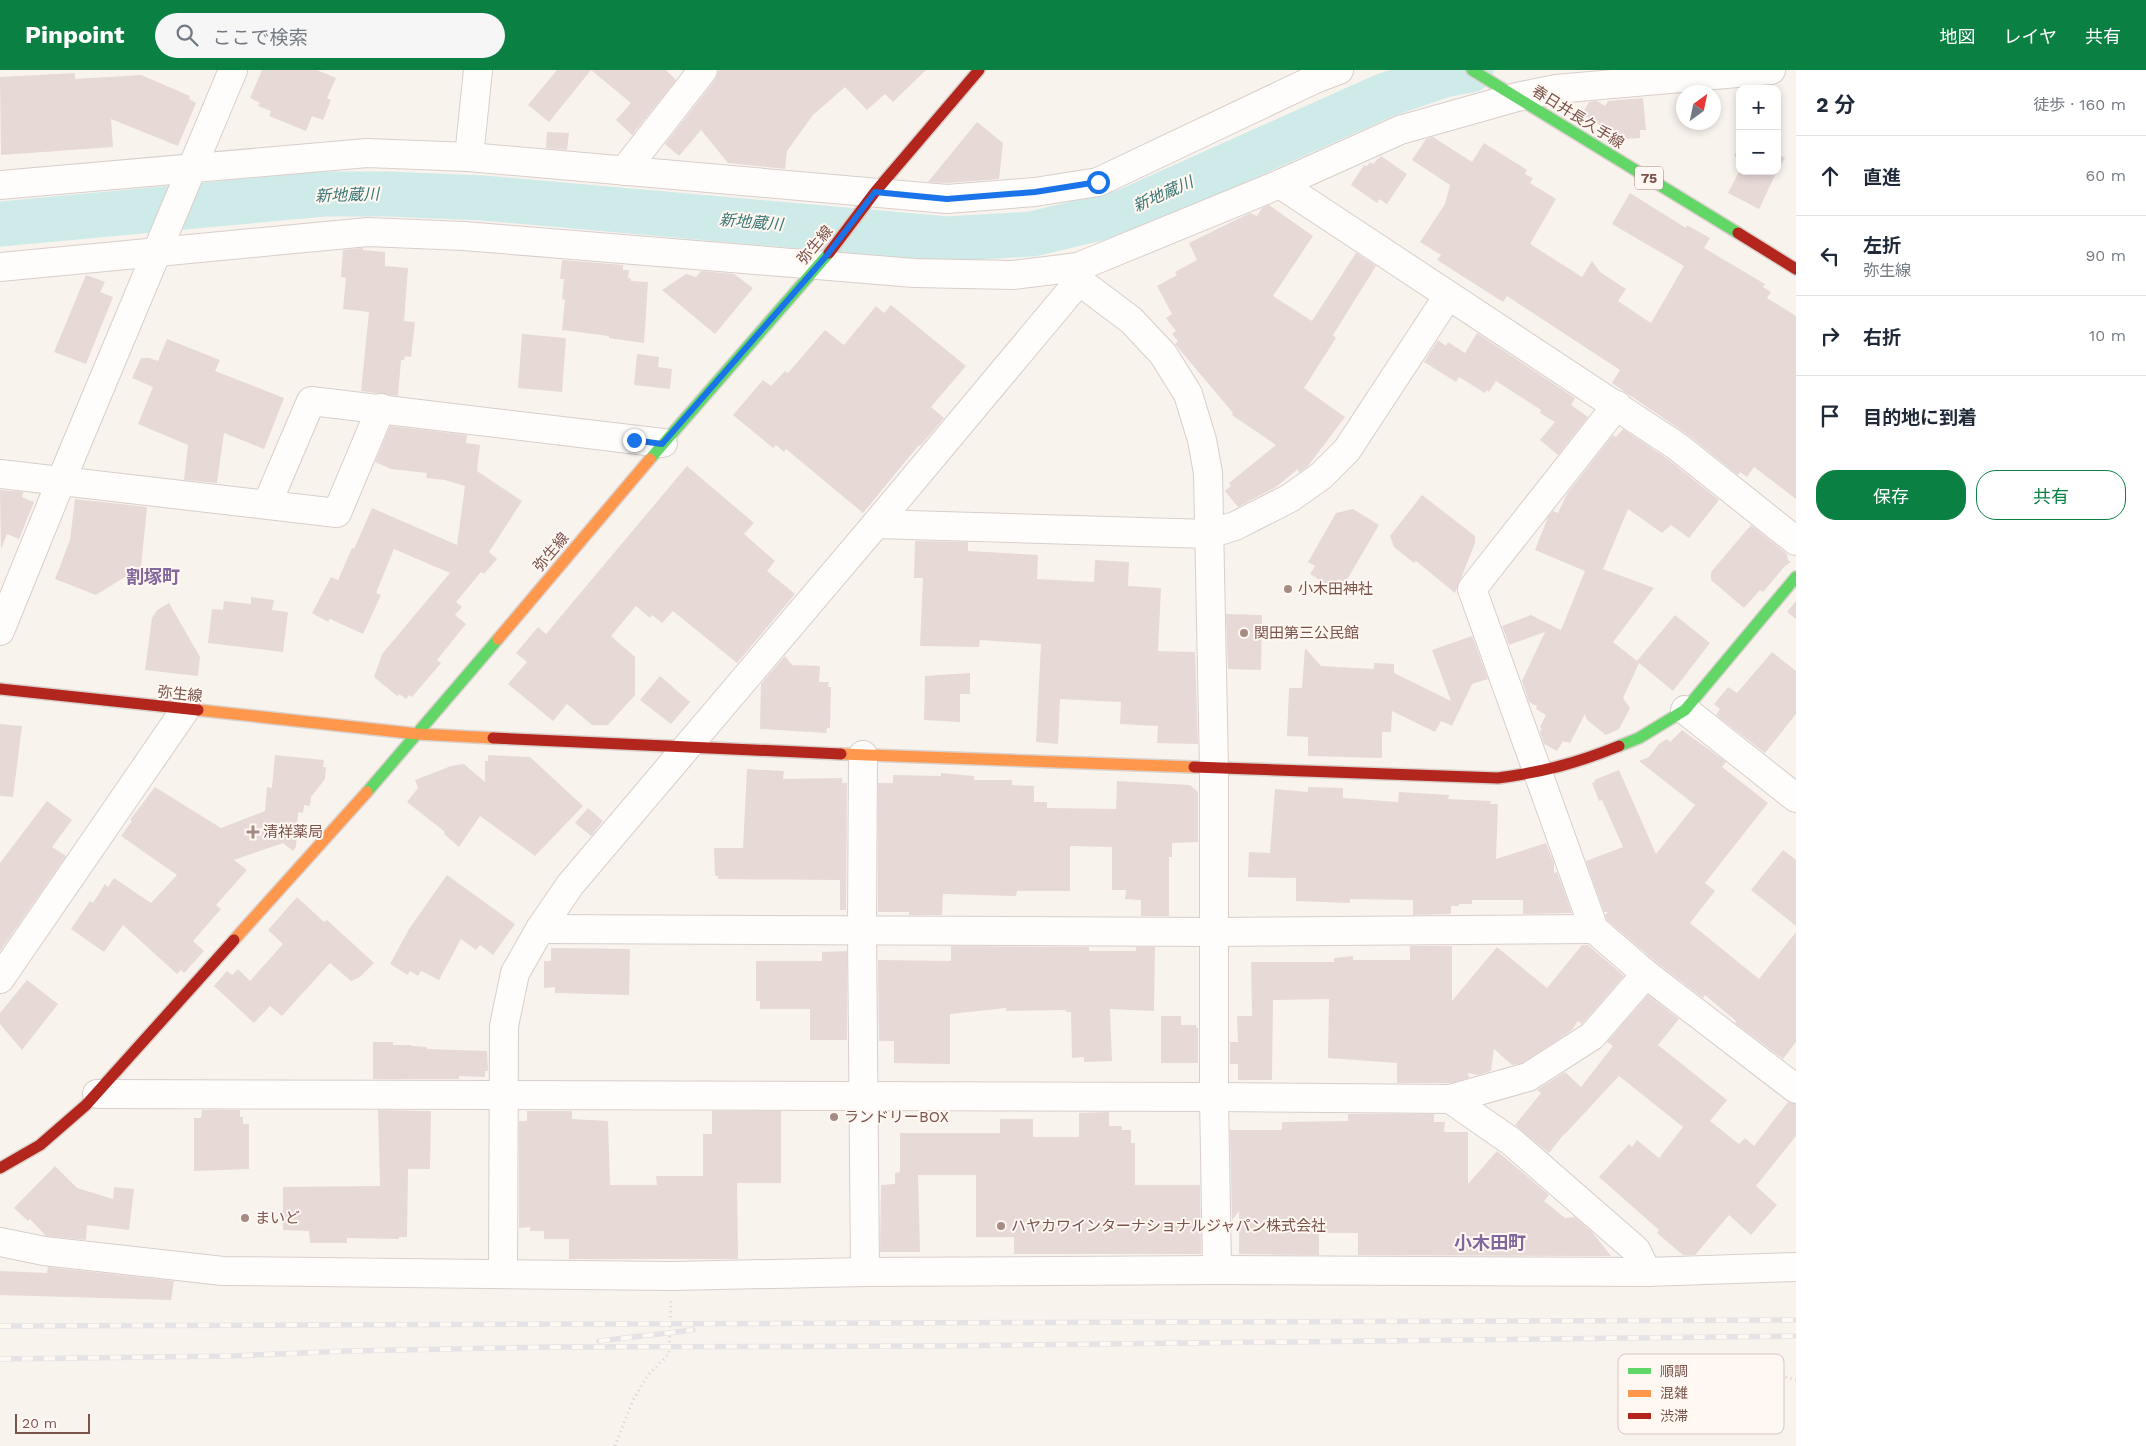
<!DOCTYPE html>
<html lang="ja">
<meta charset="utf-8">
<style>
:root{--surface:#fff;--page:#f6f6f7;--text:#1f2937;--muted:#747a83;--line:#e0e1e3;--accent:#0b8043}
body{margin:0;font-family:"Work Sans","Noto Sans JP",sans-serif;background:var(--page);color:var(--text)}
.controls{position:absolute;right:15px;top:15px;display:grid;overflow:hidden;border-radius:10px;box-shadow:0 2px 8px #0003}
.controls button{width:45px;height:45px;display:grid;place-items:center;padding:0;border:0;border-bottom:1px solid var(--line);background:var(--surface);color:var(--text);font:25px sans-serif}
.compass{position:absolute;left:1676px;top:15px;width:45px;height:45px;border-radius:50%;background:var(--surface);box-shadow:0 2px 8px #0003;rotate:33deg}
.scale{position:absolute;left:15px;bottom:12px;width:75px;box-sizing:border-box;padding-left:5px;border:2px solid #7a534b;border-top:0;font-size:14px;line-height:18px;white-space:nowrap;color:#7a534b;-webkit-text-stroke:4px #fff7f1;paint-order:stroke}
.stop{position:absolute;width:15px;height:15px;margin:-11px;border:4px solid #1a73e8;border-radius:50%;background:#fff}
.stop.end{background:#1a73e8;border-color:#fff;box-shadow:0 1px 5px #0008}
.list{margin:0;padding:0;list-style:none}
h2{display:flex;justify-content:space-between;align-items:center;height:65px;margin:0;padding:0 20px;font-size:21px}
h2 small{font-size:16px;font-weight:400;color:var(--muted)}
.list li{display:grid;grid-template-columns:32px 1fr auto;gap:15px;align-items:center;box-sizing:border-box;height:80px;padding:0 20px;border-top:1px solid var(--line)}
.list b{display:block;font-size:19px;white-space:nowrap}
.list p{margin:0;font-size:16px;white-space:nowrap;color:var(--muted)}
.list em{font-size:16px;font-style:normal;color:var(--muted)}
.actions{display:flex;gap:10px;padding:15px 20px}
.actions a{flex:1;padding:11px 0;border:1px solid var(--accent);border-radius:20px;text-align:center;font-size:18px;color:var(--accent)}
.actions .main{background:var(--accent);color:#fff}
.icon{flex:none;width:28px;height:28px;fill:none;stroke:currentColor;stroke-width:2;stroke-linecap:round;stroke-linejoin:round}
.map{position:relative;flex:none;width:1796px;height:1376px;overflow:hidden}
header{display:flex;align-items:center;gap:30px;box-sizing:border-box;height:70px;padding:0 25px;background:var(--accent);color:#fff}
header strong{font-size:24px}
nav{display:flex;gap:28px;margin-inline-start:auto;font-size:18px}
.search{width:350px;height:45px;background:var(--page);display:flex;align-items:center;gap:12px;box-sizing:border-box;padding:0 18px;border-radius:28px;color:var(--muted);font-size:19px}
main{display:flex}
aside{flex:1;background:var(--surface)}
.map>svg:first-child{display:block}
</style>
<header>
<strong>Pinpoint</strong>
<div class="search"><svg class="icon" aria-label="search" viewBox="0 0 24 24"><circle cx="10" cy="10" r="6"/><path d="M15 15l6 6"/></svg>ここで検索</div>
<nav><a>地図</a><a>レイヤ</a><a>共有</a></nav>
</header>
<main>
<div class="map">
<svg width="1796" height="1376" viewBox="0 0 1796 1376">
<rect width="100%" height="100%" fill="#f9f3ee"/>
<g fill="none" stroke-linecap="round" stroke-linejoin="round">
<!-- river -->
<path stroke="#cfebe9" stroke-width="45" d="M0,154l324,-30h65l94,4 464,41 85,-5 92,-22 259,-116 61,-21 27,-5"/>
</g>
<!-- building -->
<g fill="#e6d9d6">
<path d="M262,0h55l19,8 -9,20 4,2 -8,20 -11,-4 -6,15 -37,-15 2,-5 -13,-5 2,-3 -10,-5z"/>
<path d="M557,0h109l10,10 -44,55 -16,-15 15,-17 -40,-33 -42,52 -21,-17z"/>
<path d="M719,0h207l-33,32 -8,-8 -18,16 -22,-23 -32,28 -26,36 -2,18 -57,-6 -27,-33 -22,26 -14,-12 50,-64z"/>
<path d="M75,3v6l66,-4 49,21 -1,3 7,4 -18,43 -67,-27 2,28 -112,8 -1,-78z"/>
<path d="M1643,28l3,32h-6v8l-18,1 -40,-25 7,-12 8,-1 8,5 3,-5z"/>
<path d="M977,52l26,21 -4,36 -52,4 -19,-1z"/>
<path d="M547,62l22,1 -2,17 -21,-2z"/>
<path d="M1433,67l39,25 12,-19 43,27 -2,4 8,4 -3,5 26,16 -26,45 52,33 10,-16 8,11 26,17 -8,12 33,22 33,-57 -72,-42 18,-31 56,35 1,-3 23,13 -6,10 61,36 -2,3 8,5 -4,6 29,18v183l-42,-32 -7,10 -7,-5 -2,3 -50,-40 -76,-52 8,-13 -113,-74 -4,6 -66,-42 4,-5 -21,-13 25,-38 5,-19 -38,-25 14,-21z"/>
<path d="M1740,74v16l-6,-4z"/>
<path d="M1777,83l8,5 -8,13z"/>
<path d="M1381,86l26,18 -20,30 -8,-5 -2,4 -26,-18 13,-20 3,1 3,-4 3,2z"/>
<path d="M1740,100l37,1 -18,38 -31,-16z"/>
<path d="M1269,135l44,31 -40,60 39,25 44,-68 20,13 -43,69 3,3 -32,50 41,29 -37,49 -9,7 -1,-4 -22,18 -38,20 -13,-16 6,-5 -2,-3 47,-38 -44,-30 1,-2 -58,-69 3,-3 -6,-7 4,-3 -10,-13 6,-4 -15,-28 20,-11 -2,-3 22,-12 -8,-17 61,-30 7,3 5,-8z"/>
<path d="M363,178v2l22,2v14l23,2 -4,53 11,1 -4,35 -6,-1 -1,4h-3l-3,36 -37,-5 8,-79 -26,-3 3,-31 -5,-1 2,-27z"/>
<path d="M562,190l61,5v5h6l-1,8 3,1v2l17,1 -4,61 -35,-5v-2l-47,-6 3,-30 -3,-1 2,-20h-4z"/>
<path d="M701,201l33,3 19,14 -38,46 -53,-44 24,-16 10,3z"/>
<path d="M86,205l19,7 -5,10 13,5 -27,67 -32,-12z"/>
<path d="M891,235l75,61 -35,41 13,11 -24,28 -1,-1 -56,68 -77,-64 -2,3 -8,-7 -3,3 -40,-33 30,-35 8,6 14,-15 3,2 37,-43 19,15 32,-39 8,7z"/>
<path d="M1477,263l98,65 -4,7 17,12 -30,38 -18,-15 15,-18 -15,-9 1,-3 -45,-29 -7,11 -2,-2 -2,3 -26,-16 -3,5 -32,-20 14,-22 8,6 2,-4 17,11z"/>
<path d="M522,264l44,4 -4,54 -44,-4z"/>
<path d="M167,269l53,21 -5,11 69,27 -20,51 -40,-16 -7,50 -33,-3 4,-35 -50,-21 15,-37 -21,-9 9,-20h8l9,3z"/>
<path d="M637,284l22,3 -1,10 14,2 -2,20 -36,-4z"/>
<path d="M390,356l77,9 -1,8 14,2 -3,26 45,30 -33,51 8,7 -13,15 -3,-2 -25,30 6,5 -7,8 11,9 -29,36 4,3 -29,34 -3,-2 -3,4 -7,-5 -2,2 -23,-19 8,-23 68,-81 -56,-24 -18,44 5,2 -18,39 -33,-15 -2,3 -16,-9 19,-36 7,3 14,-32 2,1 18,-41 85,37 8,-59 -20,-6 -19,-2 1,-5 -36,-4 -16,-7z"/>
<path d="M1623,359l46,31 50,40 -30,38 -18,-13 -9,8 -34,-24 -25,60 51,19 -41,54 24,19 38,-46 35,28 -37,48 -34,-28 -16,35 7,10 -11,21 -13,6 -19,-15 -2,-6 -15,29 -7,-2 -6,10 -13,-7 -4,-12 2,-4 -2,-1 6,-12 -10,-6 1,-3 -8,-4 -7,-21 23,-49 -36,13 -7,-19 29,-11 30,15 24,-59 -50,-21 13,-33 5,-6 5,2 9,-19 46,-59 3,2z"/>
<path d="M687,396l67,57 -10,11 31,27 -8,10 28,23 -58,69 -64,-52 -11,12 -10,-8 -2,3 -14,-12 -25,30 24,21v38l-27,30h-16l-25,-21 -14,17 -45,-37 19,-22 -11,-9 22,-26 8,7z"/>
<path d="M0,420l23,2 -1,5 12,5 -15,37 -12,-5 -6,15z"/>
<path d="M1422,425l53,41v7l-20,50 -39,-32 -2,2 -20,-16 -4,-11z"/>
<path d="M75,429l72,8 -6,60 -45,28 -41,-16 15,-39z"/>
<path d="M1353,439l26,16 -34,58 -7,-4 -5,9 -23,-14 5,-8 -7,-4 28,-49z"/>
<path d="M1751,455l36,29 1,6 3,2 -7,5 -21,25 -3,-2 -16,18 -33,-28v-8z"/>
<path d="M915,471l53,1v9l70,4 -1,24 57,3 1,-22 34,2 -1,24 33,2 -3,63 37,1 3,92 -41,-1 1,-17 -38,-2 1,-22 -61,-3 -2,45 -22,-2 5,-98 -61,-4 -1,7 -59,-1 3,-68h-9z"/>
<path d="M251,527l23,3 -2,10 16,2 -5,40 -75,-9 4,-34 11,1 1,-9 27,3z"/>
<path d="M1796,531v18l-9,-7z"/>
<path d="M169,533l31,54 -2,19 -53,-6 7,-52 5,-8z"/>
<path d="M1226,544l36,1 -1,55 -33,-1z"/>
<path d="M1472,566l16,43 -16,5 -20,42 -11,-5 -6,11 -43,-21 -1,21h-9v26l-74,-2v-19l-21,-1 2,-48h13l3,-40 16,18 53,3v-6l20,1v9l57,28 -19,-51z"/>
<path d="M1772,582l24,19v43l-31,39 -49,-38 4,-6 -6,-5 14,-17 9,6z"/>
<path d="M785,586l7,9 28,1 -1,16h10l-1,5h3l-1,41h-3l-1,5 -66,-4 1,-45z"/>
<path d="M970,603v21h-10v28l-36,-2 1,-44z"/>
<path d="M660,606l30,26 -19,22 -31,-24z"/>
<path d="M0,654l22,2 -9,71 -13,-1z"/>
<path d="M1682,660l44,32 -4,5 46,36 -63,80 10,8 -25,32 69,56 37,-47v110l-13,17 -48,-36 1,-2 -31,-26 -2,3 -47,-36 -49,-42 -2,-5 3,-3h-4l-18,-51 37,-14 -21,-47 -3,1 -7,-18 3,-1 -1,-2 25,-10 37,84 39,-49 -56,-44 10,-4 10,-13 8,-5 3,3z"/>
<path d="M275,685l49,5 -1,7h3l-1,12 -14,18 -1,9 -6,-1 -1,8 -5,-1 -2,35 -3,4 -10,-8 -49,17 13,10 -31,35 5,4 -28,32 11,10 -20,22 -3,-3 -4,4 -54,-49 -19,27 -33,-23 19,-28 3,2 12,-19 3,3 6,-9 37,25 26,-28 -56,-39 11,-15 -2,-1 25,-33 66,41 44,-17 2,-24 5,1z"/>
<path d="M488,685l42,2 53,49 -48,50 -55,-40 -21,31 -15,-13 1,-2 -38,-30 11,-14 -3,-8 36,-14 13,-2 21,18v-21h3z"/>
<path d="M747,699l37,2 -1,8 59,-1v5h5l-1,127h-6v-30l-122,-1v-3h-3l-1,-28h29z"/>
<path d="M941,703l33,3v4h38v5l22,1v16h13v6l69,1 1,-28 73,4 8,7v50l-26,1v14h-3v59h-28v-16l-16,-1 1,-9h-14v-43l-42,-1v45h-53l-1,5 -73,-2 -1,21h-33v-3h-31v-129h15v-8l48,1z"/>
<path d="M1308,717l35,1v10l55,4 1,-10 50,3 -1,4 43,2 -1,3h8l-2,55 50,-16 8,20v10l3,-1 15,41 -49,1v-14h-51v4h-13v2h-8v8l-38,1v-15l-63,-1v4l-54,-2v-23l-48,-1 1,-25 21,1 5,-64 33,3z"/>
<path d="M47,731l25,19 -20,27 14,9 -66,95v-88z"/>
<path d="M588,738l15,13 -12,15 -16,-13z"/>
<path d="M1783,780l13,10v66l-45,-36z"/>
<path d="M447,805l68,49 -22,31 -13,-10 -4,5 -15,-11 -22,41 -18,-9 -3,5 -8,-5 -2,4 -18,-11 19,-35z"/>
<path d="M297,827l27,25 3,-2 47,43 -14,14 -9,4 -21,-18 -48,53 -12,-10 -16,17 -40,-37 13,-15 5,4 6,-6 12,12 33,-37 -15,-14z"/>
<path d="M1582,875h6l36,31 -42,48 -4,-3 -7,10 -49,32 -10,2 -18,-16 -3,22 -13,4 -10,-2 1,5 -18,5h-54v-20l-69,-5 1,-59 -56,1 -1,80h-34v-16h-8v-22h8l-1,-26h15l-1,-54h83v-4l19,-2v4h57v-14h42v55l45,-54 50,41z"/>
<path d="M951,876l138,1v4h47v-4h19l-1,64 -44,-2 2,52 -28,1v-5l-12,1 -1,-46h-5v-2l-60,1v-3l-56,6v50l-56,-1v-22h-15l-1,-81 73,1z"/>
<path d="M551,878l79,1 -1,46 -74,-2v-6l-11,1v-27h7z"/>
<path d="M847,881v89h-37v-31h-50v-8h-4v-40h66v-9z"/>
<path d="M27,910l31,24 -36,46 -22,-26v-11z"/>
<path d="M1648,925l31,24 -21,26 69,55 -17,21 29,23 6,-6 9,8 34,-44 8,2v32l-40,50 21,19 -26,30 -22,-20 -34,40h-12l-26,-22 2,-3 -60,-53 30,-33 3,3 5,-7 22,18 24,-31 -64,-51 -54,58h-1l-15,19 -34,-28 26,-32 -4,-3 28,-18 16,15 32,-41 -6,-4z"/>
<path d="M1161,946h20v9h15v2l2,1v35h-37z"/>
<path d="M373,972h20v3h18v1l16,1v2l60,2 1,20h-3v6l-26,-1v3h-86z"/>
<path d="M202,1040h38v7h3v7h6v45l-55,2v-53h7z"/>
<path d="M378,1040l53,1 -1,58h-22l-1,68h-8v2l-52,-1v5h-37l-1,-12 -26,-1v-43l97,-1z"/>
<path d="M527,1041h45v8l36,2 2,64h47l-1,-9h47v-42h9v-23h69v72h-44l1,76h-169v-20h-25v-8h-14v-4l-11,1v-107h8z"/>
<path d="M1109,1042v14h13v4h9v13h4v42h65l1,69h-187v-17h-38v-62h-58l2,77h-40l1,-67 14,-1v-11l5,-1v-39h100v-14h33v18h46v-24z"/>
<path d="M1348,1044h86v8h11l-1,10h24v52l29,-33 52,44 -5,6 21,17 10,-1 17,15 19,24 -253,-1v-22h-39v22l-80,-1v-43l-7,9 -2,-90h52v-8l66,-1z"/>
<path d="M55,1096l22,22 36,11 1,-12 20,2 -5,41 -42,-5 -1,15 -40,-4 -16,-17 -2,2 -14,-13z"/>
<path d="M48,1197l126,14 -3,19 -171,-5v-24l47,2z"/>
</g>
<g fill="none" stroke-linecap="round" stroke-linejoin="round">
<defs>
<g id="street">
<path d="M469,87l9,-87"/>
<path d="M624,101l79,-101"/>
<path d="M1280,114l398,263 118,94"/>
<path d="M0,115l367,-32 102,4 478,42 88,-7 63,-10 217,-103 24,-9"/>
<path d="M0,197l368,-35 96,4 450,37 99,2 65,-8 202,-83 120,-54 117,-33 39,-8 215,-19"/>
<path d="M1079,211l52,39 32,34 25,40 14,46 6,33 6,296v328l3,173"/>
<path d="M1617,335l-145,184 122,340 52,45 150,115"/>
<path d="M0,404l337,39 44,-105"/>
<path d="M267,434l44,-103 352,42"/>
<path d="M876,454l333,10 26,-8 55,-28 31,-22 26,-26 101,-154"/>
<path d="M0,561l61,-150 172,-411"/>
<path d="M1685,640l111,88"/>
<path d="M863,685l-1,176 3,341"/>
<path d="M540,859l675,3 379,-3"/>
<path d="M0,909l185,-269"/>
<path d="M97,1024l1117,3 236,2 78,-22 64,-41 54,-62"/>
<path d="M1450,1029l62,43 124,108 11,22"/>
<path d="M0,1172l44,9 179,20 449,5 193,-4 352,-2 430,2 149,-5"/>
<path d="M503,1204l1,-248 11,-53 25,-44 30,-44 306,-361 203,-243 -1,-14"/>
</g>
<g id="fast">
<path d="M1472,0l266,163"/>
<path d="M650,389l179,-206"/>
<path d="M1619,676l20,-8 46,-28 111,-133"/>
<path d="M367,722l131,-153"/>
</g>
<g id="slow">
<path d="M498,569l152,-180"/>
<path d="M198,640l220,24 75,4"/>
<path d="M841,684l353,13"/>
<path d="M234,870l133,-148"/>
</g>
<g id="jam">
<path d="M1738,163l58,36"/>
<path d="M829,183l46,-61 104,-122"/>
<path d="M0,619l198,21"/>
<path d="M493,668l348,16"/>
<path d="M1194,697l304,11c45,-6 79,-15 121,-32"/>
<path d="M0,1098l40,-23 46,-40 148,-165"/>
</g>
</defs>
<!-- street casing -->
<use href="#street" stroke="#d8ceca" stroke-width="30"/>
<!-- fast casing -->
<use href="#fast" stroke="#dad0cc" stroke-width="14"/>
<!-- slow casing -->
<use href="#slow" stroke="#dad0cc" stroke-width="14"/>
<!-- jam casing -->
<use href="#jam" stroke="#dad0cc" stroke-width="14"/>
<!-- path -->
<g stroke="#dbd1ce" stroke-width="3" stroke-dasharray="1 4" stroke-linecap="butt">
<path d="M1678,1322l20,-18h77l21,6"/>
<path d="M615,1376l18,-46 15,-25 21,-21 2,-53"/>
</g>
<!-- street -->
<use href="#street" stroke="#fefdfc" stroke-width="28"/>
<!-- fast -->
<use href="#fast" stroke="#63d668" stroke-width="11"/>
<!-- slow -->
<use href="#slow" stroke="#ff974d" stroke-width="11"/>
<!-- jam -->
<use href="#jam" stroke="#b3261e" stroke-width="11"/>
<defs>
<g id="rail">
<path d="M0,1256l1796,-6"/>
<path d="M599,1271l94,-11"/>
<path d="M0,1289l231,-3 117,-5 204,-4 387,-1 857,-10"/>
</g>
</defs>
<!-- rail casing -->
<use href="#rail" stroke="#e5e3e6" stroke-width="5.5"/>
<!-- rail -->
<use href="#rail" stroke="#fff7f1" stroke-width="4" stroke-dasharray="11" stroke-linecap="butt"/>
</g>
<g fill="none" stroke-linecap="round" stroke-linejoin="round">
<!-- route -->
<path stroke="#1a73e8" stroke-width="6" d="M634,370l28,4 166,-190 47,-62 72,7 88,-7 63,-10"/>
</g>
<!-- markers -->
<g fill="#a68b84" stroke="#fff7f1" stroke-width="2">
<circle cx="1288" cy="519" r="5"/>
<circle cx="1244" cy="563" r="5"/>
<path d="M250.5 754.5h5v5h5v5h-5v5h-5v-5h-5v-5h5z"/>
<circle cx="834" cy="1047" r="5"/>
<circle cx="245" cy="1148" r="5"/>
<circle cx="1001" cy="1156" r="5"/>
</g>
<g text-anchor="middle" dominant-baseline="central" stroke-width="4" stroke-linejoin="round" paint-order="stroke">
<!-- shield labels -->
<rect fill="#fff7f1" stroke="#a2847d" stroke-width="1" x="1635" y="96.5" width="28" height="23" rx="4"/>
<g font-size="14" font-weight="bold" fill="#7a534b">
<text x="1649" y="108">75</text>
</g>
<!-- street labels -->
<g font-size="15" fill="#7a534b" stroke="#fff7f1">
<text transform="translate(1578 47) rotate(32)">春日井長久手線</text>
<text transform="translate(815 175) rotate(-50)">弥生線</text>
<text transform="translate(551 482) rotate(-50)">弥生線</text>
<text transform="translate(180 624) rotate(6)">弥生線</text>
</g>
<!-- poi labels -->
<g font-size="15" fill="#7a534b" stroke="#fff7f1" text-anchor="start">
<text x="1298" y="519">小木田神社</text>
<text x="1254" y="563">関田第三公民館</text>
<text x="263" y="762">清祥薬局</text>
<text x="844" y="1047">ランドリーBOX</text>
<text x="255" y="1148">まいど</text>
<text x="1011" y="1156">ハヤカワインターナショナルジャパン株式会社</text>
</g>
<!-- water labels -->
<g font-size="16" font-style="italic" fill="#3b7776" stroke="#fff7f1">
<text transform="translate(1163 124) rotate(-24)">新地蔵川</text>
<text transform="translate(347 125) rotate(-2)">新地蔵川</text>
<text transform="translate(751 152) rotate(5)">新地蔵川</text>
</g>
<!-- quarter labels -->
<g font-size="18" font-weight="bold" fill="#81689c" stroke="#fff7f1">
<text x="153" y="506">割塚町</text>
<text x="1490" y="1172">小木田町</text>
</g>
</g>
<!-- legend -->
<rect x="1618" y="1284" width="166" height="80" rx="8" fill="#fff7f1" stroke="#d7c6bf" stroke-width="1"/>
<rect x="1628" y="1298" width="23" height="6" fill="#63d668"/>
<rect x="1628" y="1320" width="23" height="7" fill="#ff974d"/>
<rect x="1628" y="1343" width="23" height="6" fill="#b3261e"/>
<g font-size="14" fill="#7a534b">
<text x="1660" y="1306">順調</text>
<text x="1660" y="1328">混雑</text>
<text x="1660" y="1351">渋滞</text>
</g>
</svg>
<div class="controls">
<button>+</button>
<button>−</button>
</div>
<svg class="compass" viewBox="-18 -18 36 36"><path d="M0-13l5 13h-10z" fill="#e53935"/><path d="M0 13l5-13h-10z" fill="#747a83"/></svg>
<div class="scale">20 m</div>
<div class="stop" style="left:1098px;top:112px"></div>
<div class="stop end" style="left:634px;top:370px"></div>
</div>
<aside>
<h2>2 分<small>徒歩 · 160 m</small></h2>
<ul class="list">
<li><svg class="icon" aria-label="ahead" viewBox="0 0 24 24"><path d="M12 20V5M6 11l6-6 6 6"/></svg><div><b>直進</b></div><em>60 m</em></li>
<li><svg class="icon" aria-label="left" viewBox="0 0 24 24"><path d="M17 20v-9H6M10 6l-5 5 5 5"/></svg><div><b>左折</b><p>弥生線</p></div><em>90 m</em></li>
<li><svg class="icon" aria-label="right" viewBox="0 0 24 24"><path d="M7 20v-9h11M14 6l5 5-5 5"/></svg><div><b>右折</b></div><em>10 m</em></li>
<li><svg class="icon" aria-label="arrive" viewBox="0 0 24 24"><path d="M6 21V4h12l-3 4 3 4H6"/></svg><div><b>目的地に到着</b></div></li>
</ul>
<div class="actions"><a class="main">保存</a><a>共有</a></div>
</aside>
</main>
